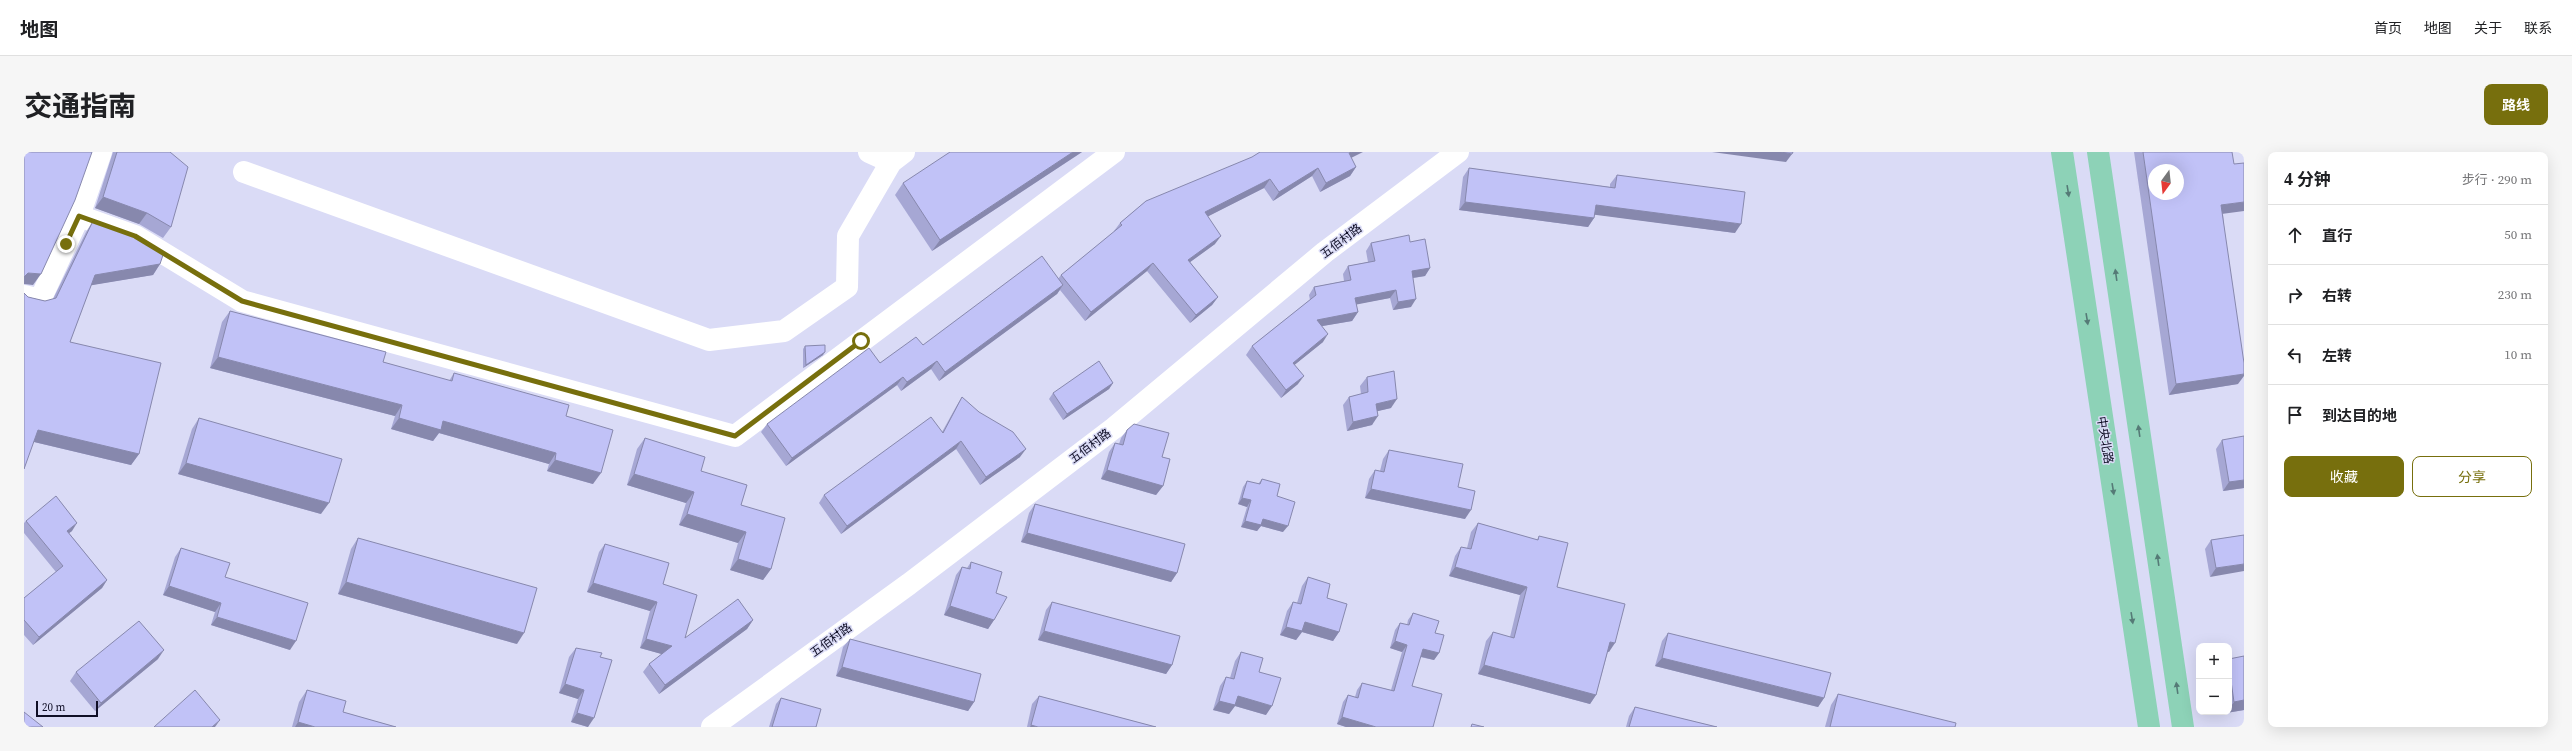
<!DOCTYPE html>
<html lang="zh">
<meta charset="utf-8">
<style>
:root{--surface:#fff;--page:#f6f6f6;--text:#202124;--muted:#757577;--line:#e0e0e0;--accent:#776f0d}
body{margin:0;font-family:"Source Serif 4","Noto Sans SC",serif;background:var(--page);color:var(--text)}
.controls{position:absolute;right:12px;bottom:12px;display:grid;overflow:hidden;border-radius:8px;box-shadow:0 4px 16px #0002}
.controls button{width:36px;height:36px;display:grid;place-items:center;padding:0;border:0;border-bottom:1px solid var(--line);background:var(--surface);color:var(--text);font:20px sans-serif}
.compass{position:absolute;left:2124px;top:12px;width:36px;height:36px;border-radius:50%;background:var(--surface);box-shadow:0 4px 16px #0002;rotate:195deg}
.scale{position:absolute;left:12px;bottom:10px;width:62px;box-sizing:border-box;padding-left:4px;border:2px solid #100f26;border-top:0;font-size:11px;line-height:14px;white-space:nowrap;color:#100f26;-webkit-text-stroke:3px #dadbf6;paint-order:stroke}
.stop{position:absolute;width:12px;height:12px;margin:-9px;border:3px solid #776f0d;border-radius:50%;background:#fff}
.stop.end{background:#776f0d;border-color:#fff;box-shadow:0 1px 4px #0008}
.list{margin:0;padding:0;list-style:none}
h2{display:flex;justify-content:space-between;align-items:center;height:52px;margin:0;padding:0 16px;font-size:17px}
h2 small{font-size:13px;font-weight:400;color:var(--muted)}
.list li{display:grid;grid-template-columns:26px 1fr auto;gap:12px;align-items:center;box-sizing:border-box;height:60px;padding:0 16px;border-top:1px solid var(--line)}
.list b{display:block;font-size:15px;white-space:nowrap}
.list em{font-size:13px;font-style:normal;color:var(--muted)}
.actions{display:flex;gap:8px;padding:12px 16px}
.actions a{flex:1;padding:9px 0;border:1px solid var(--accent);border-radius:8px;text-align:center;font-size:14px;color:var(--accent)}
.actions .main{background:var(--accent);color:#fff}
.icon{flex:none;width:22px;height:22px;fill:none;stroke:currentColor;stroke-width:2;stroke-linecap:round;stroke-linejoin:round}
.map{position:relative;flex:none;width:2220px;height:575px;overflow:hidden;border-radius:8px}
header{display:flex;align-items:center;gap:24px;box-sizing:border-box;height:56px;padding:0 20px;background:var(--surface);border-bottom:1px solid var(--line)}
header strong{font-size:19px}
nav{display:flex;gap:22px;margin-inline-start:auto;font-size:14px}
.intro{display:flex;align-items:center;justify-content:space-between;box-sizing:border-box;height:96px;padding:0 24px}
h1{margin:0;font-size:28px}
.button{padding:10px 18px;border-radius:8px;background:var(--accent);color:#fff;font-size:14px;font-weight:700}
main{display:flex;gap:24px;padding:0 24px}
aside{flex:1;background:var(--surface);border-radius:8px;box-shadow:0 4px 16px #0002}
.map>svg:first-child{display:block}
</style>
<header>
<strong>地图</strong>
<nav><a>首页</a><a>地图</a><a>关于</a><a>联系</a></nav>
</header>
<div class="intro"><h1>交通指南</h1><a class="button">路线</a></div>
<main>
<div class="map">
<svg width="2220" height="575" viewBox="0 0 2220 575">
<rect width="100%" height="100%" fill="#dadbf6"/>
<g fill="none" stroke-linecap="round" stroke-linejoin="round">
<!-- minor -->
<g stroke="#fff" stroke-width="22">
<path d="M845,0l22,10"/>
<path d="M220,20l465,168 75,-9 63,-44 1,-51 43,-74 13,-10"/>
<path d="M55,64l22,-64"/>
<path d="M0,144l16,4 39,-84 56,20 107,65 493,135 379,-284"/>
<path d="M688,575l197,-143 205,-156 211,-176 133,-100"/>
</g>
<!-- major -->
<g stroke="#8dd2b7" stroke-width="22">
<path d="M2038,0l87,575"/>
<path d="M2074,0l85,575"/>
</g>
</g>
<!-- wall -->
<g fill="#a6a7d4">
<path d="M89,0h57l1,75 -8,11 -24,-14 -44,-16z"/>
<path d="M1058,0l-150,99 -37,-56 8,-12z"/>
<path d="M2110,0h98l-9,62 15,170 -69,11z"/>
<path d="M1327,6l5,9 -6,9 -30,16 -8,-16 -39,25 -9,-13 -56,28 7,28 -25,18 28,35 -6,8 -22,18 -43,-52 -62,50 -25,-31 -3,4 -118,87 -8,-12 -30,22 -4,-6 -111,81 -25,-34 6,-8 113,-61 43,-18 135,-66 3,-4 53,-43v-1l6,-8 26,-22z"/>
<path d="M1445,16l141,19v-3l7,-9 118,58 -141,-19v4l-6,9 -129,-17 4,-33z"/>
<path d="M69,69l67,43 -7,11 -62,10 -21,57 69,112 -8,11 -97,-23 -6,-145 17,4 8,-2 33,-67z"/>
<path d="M1386,90l20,26 -5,8 -12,2 -2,29 -18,3 -3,-12 -34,6 2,8 -6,9 -30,5 1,16 -29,23 4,19 -17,14 -35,-43 6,-9 58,-46 -1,-5 5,-8 30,-6 -1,-7 5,-8 20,-4 -2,-11 5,-8z"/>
<path d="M206,159l153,51 66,19 5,-8 112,43 27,68 -46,-13 2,-7 -110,-31 -6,8 -42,-12 4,-13 -185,-48 12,-46z"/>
<path d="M781,194l18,9 -20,13v-19z"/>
<path d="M1343,225l24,31 -14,3 -5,14 -25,6 -4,-26 6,-8 12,-3 -1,-8z"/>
<path d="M1089,231l-4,6 -46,31 -14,-21 4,-6z"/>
<path d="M938,245l58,60 -40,28 -24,-36 -115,85 -22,-31 5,-8 118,-63 15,-27z"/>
<path d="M175,266l122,96 -143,-40 14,-45z"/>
<path d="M1103,278l35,27 1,29 -7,9 -55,-16 8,-27 6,-9 4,1 2,-6z"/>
<path d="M621,286l56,33 40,34 30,64 -8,11 -33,-10 8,-27 -59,-18 7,-22 -59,-18 10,-36z"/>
<path d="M2198,288l22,48 -21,3 -7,-42z"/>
<path d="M1365,298l69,37 7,32 -100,-21 4,-19 6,-9 5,1 3,-12z"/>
<path d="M1238,327l15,17 6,36 -22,-6 -4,5 -16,-4 6,-20 -9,-3 5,-17 4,-6 11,3z"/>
<path d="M1011,352l142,69 -6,9 -150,-40 8,-29z"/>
<path d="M2,369l46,10 -3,2 38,47 -5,8 -69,57 -9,-10v-37l32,-26 -32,-39v-10z"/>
<path d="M1454,371l59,17 2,-4 18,51 52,65 -1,-1 -12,44 -6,9 -112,-30 8,-33 7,-9 17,5 10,-42 -71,-19 6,-20 6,-9 6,1 4,-16z"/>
<path d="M2220,383l-34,42 -5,-28 6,-9z"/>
<path d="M334,386l159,106 -179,-50 13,-45z"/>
<path d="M581,392l58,40 22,54 68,-18 -6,9 -88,65 -16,-22 6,-8 13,-10 -22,-6 10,-37 -63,-19 12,-40z"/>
<path d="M157,396l44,29 65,73 -79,-25 4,-13 -52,-17 12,-38z"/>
<path d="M947,410l25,31 -2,27 -6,9 -44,-14 12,-40 6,-8 5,1z"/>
<path d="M1284,425l19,21 12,34 -6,9 -31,-9 -6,8 -16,-5 7,-24 6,-9 4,1 5,-17z"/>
<path d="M1028,450l120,63 -6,9 -128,-34 8,-30z"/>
<path d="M1389,461l22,20 4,20 -5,7 -14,-3 -8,29 21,41h-87l-9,-3 6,-22 5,-7 7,2 2,-7 5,-7 29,7 11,-38 -12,-4 5,-18 5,-7 7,2 1,-5z"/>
<path d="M1644,481l156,65 -6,9 -163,-41 7,-25z"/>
<path d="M826,487l124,63 -6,9 -132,-35 7,-29z"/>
<path d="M552,496l24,9 -12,70 -17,-5 7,-23 -19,-6 10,-36z"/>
<path d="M1217,500l18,20 7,43 -31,-9 -6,8 -16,-4 7,-24 6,-9 4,1 5,-17z"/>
<path d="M2220,504v54l-18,3v-1h3v-53z"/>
<path d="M134,507l-63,52 -25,-30 6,-9z"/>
<path d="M283,538l36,22 53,15h-104l7,-25z"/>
<path d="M1814,542l117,33h-130l6,-22z"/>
<path d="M1015,544l117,31h-129l5,-23z"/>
<path d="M757,546l35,29h-47l7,-23z"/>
<path d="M1611,555l82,20h-91l3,-11z"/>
</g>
<!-- shaded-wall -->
<g fill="#8788ad">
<path d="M1049,0h9l-150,99 8,-11z"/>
<path d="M1328,0h11l-20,10 6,-9z"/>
<path d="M1688,0h69l11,2 -6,8z"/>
<path d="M1332,15l-6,9 -30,16 6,-9z"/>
<path d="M1294,16l-6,8 -39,25 6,-9z"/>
<path d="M1246,27l-6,9 -65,33 6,-9z"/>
<path d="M79,45l44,16 -8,11 -44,-16z"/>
<path d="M1441,50l129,16 -6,9 -129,-17z"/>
<path d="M2220,50v9l-30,4 7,-10z"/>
<path d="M1572,53l145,19 -6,9 -146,-19z"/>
<path d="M1197,84l-6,8 -33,24 6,-8z"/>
<path d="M1129,111l-6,8 -62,50 6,-9z"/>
<path d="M136,112l-7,11 -66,11 8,-11z"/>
<path d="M1406,116l-5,8 -19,3 6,-8z"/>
<path d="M4,121l13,1 -8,11 -9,-1v-7z"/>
<path d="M1039,133l-6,9 -118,87 6,-9z"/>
<path d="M1372,138l-6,8 -41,8 6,-8z"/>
<path d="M1194,145l-6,8 -22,18 6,-8z"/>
<path d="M1392,147l-5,8 -18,3 5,-8z"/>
<path d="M1334,160l-6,9 -41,7 6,-8z"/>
<path d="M1304,182l-5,8 -36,29 6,-8z"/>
<path d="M801,200l-2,3 -20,13 3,-3z"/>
<path d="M194,205l184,48 -7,11 -185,-48z"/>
<path d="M913,209l-6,8 -30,22 6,-9z"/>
<path d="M2220,222v2l-6,8 -69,11 7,-11z"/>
<path d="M1280,224l-6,8 -17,14 5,-8z"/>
<path d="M879,225l-6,8 -111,81 6,-8z"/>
<path d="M1089,231l-4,6 -46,31 4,-6z"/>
<path d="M1373,247l-6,9 -21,5 6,-9z"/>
<path d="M1354,264l-6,9 -25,6 6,-9z"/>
<path d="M375,266l44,3 113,32 -7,11 -110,-31 -6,8 -42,-12z"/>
<path d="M14,278l101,24 -8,11 -101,-24z"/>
<path d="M937,289l-5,8 -115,85 6,-8z"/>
<path d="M1002,297l-6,8 -40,28 6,-8z"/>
<path d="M531,308l46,13 -8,11 -46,-13z"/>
<path d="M162,311l143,40 -8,11 -143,-40z"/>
<path d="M1083,318l56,16 -7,9 -55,-16z"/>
<path d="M610,322l60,18 -8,11 -59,-18z"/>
<path d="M2220,328v8l-21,3 6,-9z"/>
<path d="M1347,337l100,21 -6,9 -100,-21z"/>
<path d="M1218,346l9,2 -4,7 -9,-3z"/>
<path d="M663,362l59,18 -8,11 -59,-18z"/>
<path d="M1239,367l25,7 -5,6 -22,-6 -4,5 -16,-4 4,-6z"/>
<path d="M53,371l-5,8 -11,8 6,-8z"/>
<path d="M1003,381l150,40 -6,9 -150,-40z"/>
<path d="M714,407l33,10 -8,11 -33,-10z"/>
<path d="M2220,412v7l-34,6 6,-9z"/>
<path d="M1431,415l72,20 -7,8 -71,-19z"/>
<path d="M83,428l-5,8 -69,57 6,-8z"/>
<path d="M322,430l178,51 -7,11 -179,-50z"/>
<path d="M569,431l64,19 -7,9 -63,-19z"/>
<path d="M145,434l52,17 -6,9 -52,-17z"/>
<path d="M926,454l44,14 -6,9 -44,-14z"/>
<path d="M193,465l79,24 -6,9 -79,-25z"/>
<path d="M729,468l-6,9 -88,65 6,-9z"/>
<path d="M1281,470l34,10 -6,9 -31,-9 -6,8 -16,-5 6,-8z"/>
<path d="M1020,479l128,34 -6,9 -128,-34z"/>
<path d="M622,487l26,7 -7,9 -25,-7z"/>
<path d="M1371,489l12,4 -5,7 -12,-4z"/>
<path d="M1586,490l5,1 -6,9 -5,-1z"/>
<path d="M1399,497l16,4 -5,7 -16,-4z"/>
<path d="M140,498l-6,9 -63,52 6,-8z"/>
<path d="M1638,506l162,40 -6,9 -163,-41z"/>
<path d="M1460,513l112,30 -6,9 -112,-30z"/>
<path d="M818,515l132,35 -6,9 -132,-35z"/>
<path d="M541,532l19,6 -6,9 -19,-6z"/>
<path d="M1214,544l34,10 -6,9 -31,-9 -6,8 -16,-4 6,-9z"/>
<path d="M2220,548v10l-18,3 1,-1h2v-3l5,-7z"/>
<path d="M553,561l17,5 -6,9 -17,-5z"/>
<path d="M1318,565l34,10h-30l-9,-3z"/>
<path d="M196,568l-5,7h-3z"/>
<path d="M274,570l17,5h-20z"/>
<path d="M1007,573l7,2h-8z"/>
</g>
<!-- building -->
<g fill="#c1c2f7" stroke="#8788ad" fill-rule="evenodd">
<path d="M0,0h68l-17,48 -34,74 -13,-1 -4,4z"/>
<path d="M93,0h53l18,15 -17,60 -24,-14 -44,-16z"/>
<path d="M926,0h123l-133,88 -37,-57z"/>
<path d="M1236,0h92l-3,1 7,14 -30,16 -8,-15 -39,24 -9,-13 -65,33 16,24 -33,24 30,37 -22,18 -43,-52 -62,49 -30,-37 61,-50 -2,-2 26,-22 106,-44z"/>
<path d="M1757,0h12l-1,2z"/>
<path d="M2119,0h89l2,12 10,-1v39l-23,3 23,158v11l-68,10zM2130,18h24v24h-24z"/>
<path d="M1445,16l146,20 2,-13 128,17 -4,32 -145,-19 -2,13 -129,-16z"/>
<path d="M69,69l44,15 27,16 -4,12 -65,11 -25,67 91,21 -22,91 -101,-24 -14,39v-176l4,4 17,4 11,-3z"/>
<path d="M1385,83l1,7 15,-3 5,29 -18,3 4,28 -18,3 -2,-12 -41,8 3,14 -41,8 11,14 -35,29 11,13 -18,14 -34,-44 64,-51 -2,-8 37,-7 -3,-14 27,-5 -4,-18z"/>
<path d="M1018,104l21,29 -118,87 -8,-11 -30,21 -4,-5 -111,81 -25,-34 102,-76 11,15 36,-26 7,8z"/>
<path d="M206,159l156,41 -3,10 69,19 2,-8 115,32 -3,11 47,14 -12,43 -46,-13 1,-7 -113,-32 -2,9 -42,-12 3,-13 -184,-48z"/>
<path d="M801,193v7l-19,13 -1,-19z"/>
<path d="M1075,209l14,22 -46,31 -14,-21z"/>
<path d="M1370,219l3,28 -21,5 2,12 -25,6 -4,-25 19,-5 -1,-15z"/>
<path d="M938,245l17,15 34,20 13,17 -40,28 -25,-36 -114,85 -23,-31 107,-78 12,16z"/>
<path d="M175,266l143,41 -13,44 -143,-40z"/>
<path d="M1110,272l35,9 -7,24 8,2 -7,27 -56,-16 8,-27 8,2 4,-15z"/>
<path d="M2220,284v44l-15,2 -7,-42z"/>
<path d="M621,286l60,19 -4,14 46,14 -6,20 44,13 -14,51 -33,-10 8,-27 -59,-18 7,-22 -60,-18z"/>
<path d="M1365,298l74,14 -5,23 17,4 -4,19 -100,-21 4,-19 9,2z"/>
<path d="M1238,327l18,5 -3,12 18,6 -7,24 -25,-7 -2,6 -16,-4 6,-21 -9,-2 5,-17 13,3z"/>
<path d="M32,344l21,27 -10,8 40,49 -68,57 -15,-17v-22l39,-32 -37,-45z"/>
<path d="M1011,352l150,40 -8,29 -150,-40z"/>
<path d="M1454,371l60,17 1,-4 29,7 -11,44 68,17 -10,39 -5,-1 -14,53 -112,-30 9,-33 21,6 13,-51 -72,-20 6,-20 10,2z"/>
<path d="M2220,383v29l-28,4 -5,-28z"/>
<path d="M334,386l179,50 -13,45 -178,-51z"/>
<path d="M581,392l64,19 -6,21 34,11 -12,43 53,-39 15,21 -88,65 -16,-21 23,-18 -26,-7 11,-37 -64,-19z"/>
<path d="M157,396l49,15 -5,14 83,26 -12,38 -79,-24 4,-14 -52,-17z"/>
<path d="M947,410l31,10 -6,21 11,4 -13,23 -44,-14 12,-39 8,2z"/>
<path d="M1284,425l22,7 -3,14 20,6 -8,28 -34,-10 -3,9 -16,-4 7,-25 8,2z"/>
<path d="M1028,450l128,34 -8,29 -128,-34z"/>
<path d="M1389,461l26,8 -4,12 9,2 -5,18 -16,-4 -11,37 30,8 -9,33h-57l-34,-10 6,-22 10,3 4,-15 32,8 13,-46 -12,-4 5,-18 9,2z"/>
<path d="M115,469l25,29 -63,53 -25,-31z"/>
<path d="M1644,481l163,40 -7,25 -162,-40z"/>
<path d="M826,487l131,35 -7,28 -132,-35z"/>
<path d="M552,496l26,5 -2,4 12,3 -18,58 -17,-5 7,-23 -19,-6z"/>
<path d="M1217,500l22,6 -4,14 22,6 -9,28 -34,-10 -3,9 -16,-4 7,-24 8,2z"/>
<path d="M2220,504v44l-10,2 -5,-35v-8z"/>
<path d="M171,538l25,30 -8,7h-58z"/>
<path d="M283,538l39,11 -3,11 53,15h-81l-17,-5z"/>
<path d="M1814,542l118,29 -1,4h-125z"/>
<path d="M1015,544l117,31h-118l-7,-2z"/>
<path d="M757,546l40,11 -5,18h-44z"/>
<path d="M1611,555l82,20h-88z"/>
<path d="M0,560l19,15h-19z"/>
<path d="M1448,572l12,3h-13z"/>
</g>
<!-- one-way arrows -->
<defs><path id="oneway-solid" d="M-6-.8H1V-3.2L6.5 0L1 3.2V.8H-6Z"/></defs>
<g fill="#557a76">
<use href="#oneway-solid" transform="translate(2044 39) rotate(81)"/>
<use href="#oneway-solid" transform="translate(2092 123) rotate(-98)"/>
<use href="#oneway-solid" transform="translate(2063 167) rotate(81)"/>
<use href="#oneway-solid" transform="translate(2115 279) rotate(-98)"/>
<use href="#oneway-solid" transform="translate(2089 337) rotate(81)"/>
<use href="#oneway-solid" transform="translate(2134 408) rotate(-98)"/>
<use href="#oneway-solid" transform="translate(2108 466) rotate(81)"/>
<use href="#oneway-solid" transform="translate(2153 536) rotate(-98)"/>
</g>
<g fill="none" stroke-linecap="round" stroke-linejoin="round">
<!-- route -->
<path stroke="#776f0d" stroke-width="5" d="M42,92l13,-28 56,20 107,65 493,135 126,-95"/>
</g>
<g text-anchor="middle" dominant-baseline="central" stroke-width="3" stroke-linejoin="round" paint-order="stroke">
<!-- street labels -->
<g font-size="12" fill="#100f26" stroke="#dadbf6">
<text transform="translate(1317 89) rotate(-37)">五佰村路</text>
<text transform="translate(2081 288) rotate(81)">中央北路</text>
<text transform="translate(1066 294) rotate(-37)">五佰村路</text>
<text transform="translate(807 488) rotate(-36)">五佰村路</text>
</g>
</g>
</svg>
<div class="controls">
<button>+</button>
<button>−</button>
</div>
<svg class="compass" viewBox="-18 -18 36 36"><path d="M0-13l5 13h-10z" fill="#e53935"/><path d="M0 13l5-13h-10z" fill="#757577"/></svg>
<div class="scale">20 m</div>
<div class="stop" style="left:837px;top:189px"></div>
<div class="stop end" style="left:42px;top:92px"></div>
</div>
<aside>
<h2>4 分钟<small>步行 · 290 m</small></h2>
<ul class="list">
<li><svg class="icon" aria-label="ahead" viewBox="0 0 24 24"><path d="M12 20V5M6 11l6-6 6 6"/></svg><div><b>直行</b></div><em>50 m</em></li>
<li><svg class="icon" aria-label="right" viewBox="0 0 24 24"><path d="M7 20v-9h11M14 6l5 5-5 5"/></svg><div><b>右转</b></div><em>230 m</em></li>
<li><svg class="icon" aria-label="left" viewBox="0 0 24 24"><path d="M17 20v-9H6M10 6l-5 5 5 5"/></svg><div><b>左转</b></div><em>10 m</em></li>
<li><svg class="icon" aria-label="arrive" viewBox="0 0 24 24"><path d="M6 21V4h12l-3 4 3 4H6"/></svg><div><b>到达目的地</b></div></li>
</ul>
<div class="actions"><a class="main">收藏</a><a>分享</a></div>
</aside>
</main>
